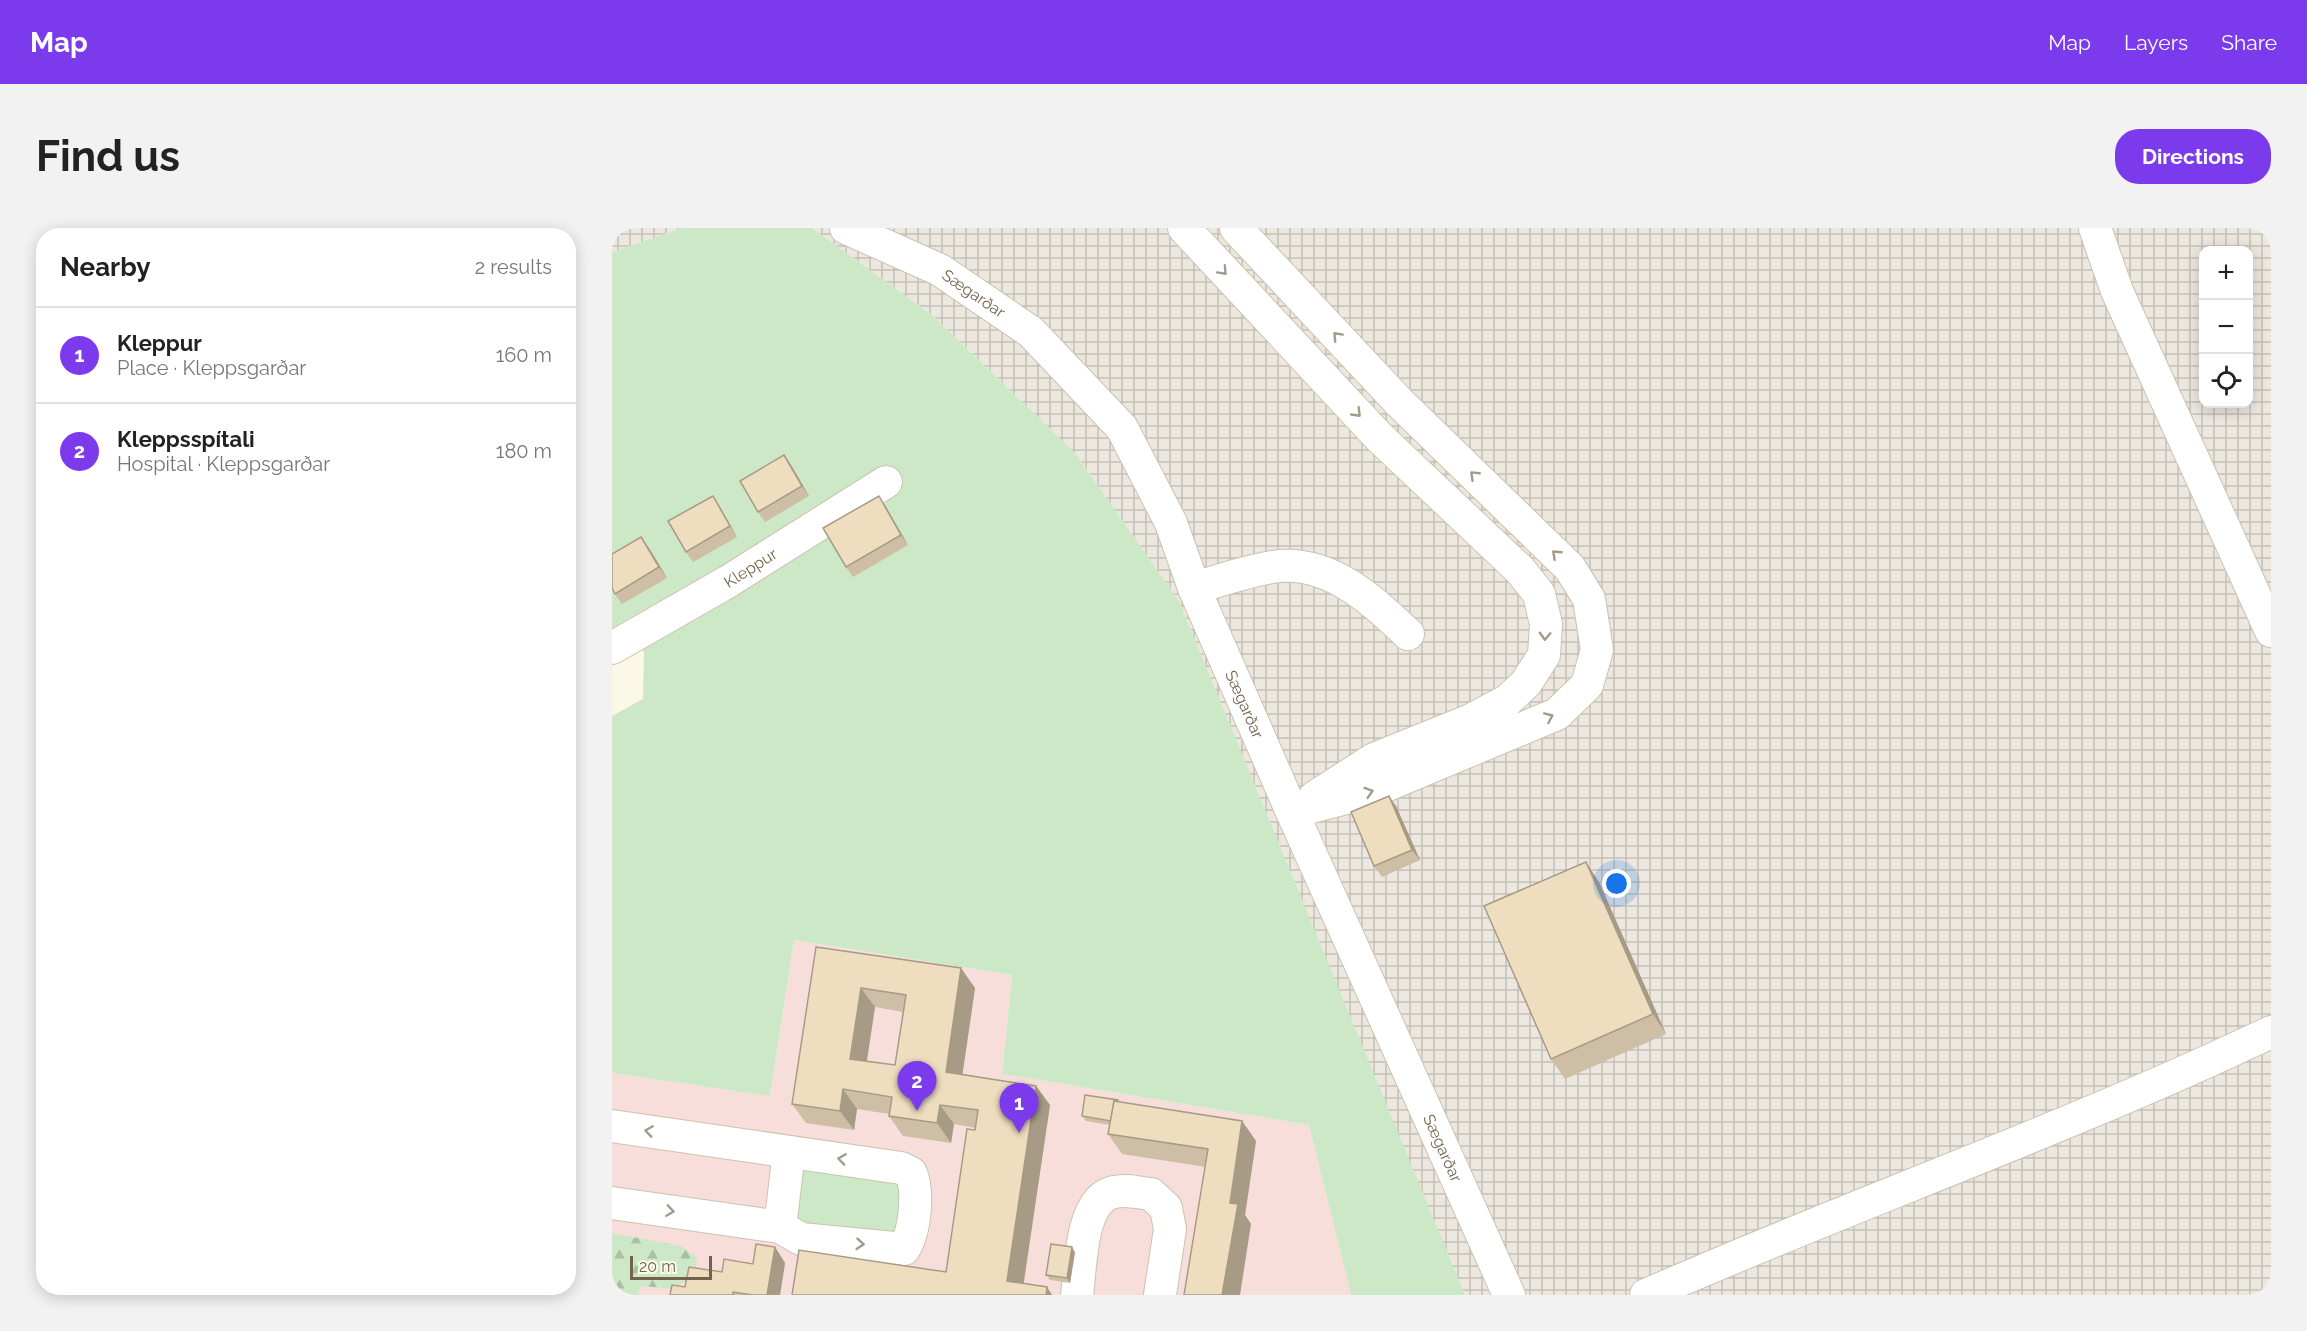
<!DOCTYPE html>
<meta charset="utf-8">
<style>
:root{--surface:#fff;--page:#f2f2f2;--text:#222;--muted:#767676;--line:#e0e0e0;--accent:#7c3aed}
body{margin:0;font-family:Raleway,sans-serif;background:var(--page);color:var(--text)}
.controls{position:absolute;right:18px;top:18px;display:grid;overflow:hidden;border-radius:12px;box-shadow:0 3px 15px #0003}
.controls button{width:54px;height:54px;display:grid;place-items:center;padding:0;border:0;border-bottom:2px solid var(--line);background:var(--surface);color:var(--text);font:30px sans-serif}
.scale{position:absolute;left:18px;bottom:15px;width:82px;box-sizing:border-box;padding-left:6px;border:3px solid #73634d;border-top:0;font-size:16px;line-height:21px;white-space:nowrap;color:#73634d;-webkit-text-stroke:4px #fefbed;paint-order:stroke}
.you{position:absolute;left:1005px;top:656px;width:21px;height:21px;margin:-15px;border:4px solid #fff;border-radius:50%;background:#1a73e8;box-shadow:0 0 0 9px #1a73e833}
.badge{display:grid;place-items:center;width:39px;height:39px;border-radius:50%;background:var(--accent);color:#fff;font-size:20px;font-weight:700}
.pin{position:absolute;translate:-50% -50px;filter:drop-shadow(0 2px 3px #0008)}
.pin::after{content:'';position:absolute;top:32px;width:21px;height:18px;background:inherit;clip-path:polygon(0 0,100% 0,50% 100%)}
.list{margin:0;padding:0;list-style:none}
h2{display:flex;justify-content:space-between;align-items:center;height:78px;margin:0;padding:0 24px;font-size:26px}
h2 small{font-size:20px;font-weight:400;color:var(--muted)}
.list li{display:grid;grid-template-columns:39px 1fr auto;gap:18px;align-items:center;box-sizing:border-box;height:96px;padding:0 24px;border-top:2px solid var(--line)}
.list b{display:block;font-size:22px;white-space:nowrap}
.list p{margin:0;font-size:20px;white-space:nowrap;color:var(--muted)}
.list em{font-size:20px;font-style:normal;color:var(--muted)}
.icon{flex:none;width:33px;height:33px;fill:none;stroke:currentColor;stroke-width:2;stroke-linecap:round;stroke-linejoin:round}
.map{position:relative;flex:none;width:1659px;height:1067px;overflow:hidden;border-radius:24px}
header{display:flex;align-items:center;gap:36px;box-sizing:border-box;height:84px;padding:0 30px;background:var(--accent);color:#fff}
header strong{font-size:28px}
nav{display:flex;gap:33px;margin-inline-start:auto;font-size:21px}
.intro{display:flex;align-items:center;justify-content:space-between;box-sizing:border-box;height:144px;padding:0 36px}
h1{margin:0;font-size:42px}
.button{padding:15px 27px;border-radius:24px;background:var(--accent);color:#fff;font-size:21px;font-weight:700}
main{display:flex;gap:36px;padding:0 36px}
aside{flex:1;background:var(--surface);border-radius:24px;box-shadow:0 3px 15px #0003}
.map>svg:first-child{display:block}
</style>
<header>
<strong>Map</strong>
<nav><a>Map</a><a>Layers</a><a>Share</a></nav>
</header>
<div class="intro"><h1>Find us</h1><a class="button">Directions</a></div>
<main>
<aside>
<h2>Nearby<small>2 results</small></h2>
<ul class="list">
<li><span class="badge">1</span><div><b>Kleppur</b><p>Place · Kleppsgarðar</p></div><em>160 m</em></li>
<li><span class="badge">2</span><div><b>Kleppsspítali</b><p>Hospital · Kleppsgarðar</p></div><em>180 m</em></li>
</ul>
</aside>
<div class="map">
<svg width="1659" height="1067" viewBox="0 0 1659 1067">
<defs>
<pattern id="industrial-grid" width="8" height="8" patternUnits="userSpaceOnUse" patternTransform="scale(1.5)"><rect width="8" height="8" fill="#ece8e0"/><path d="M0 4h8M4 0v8" fill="none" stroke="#c4c0b8"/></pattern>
<pattern id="forest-firs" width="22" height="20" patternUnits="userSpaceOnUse" patternTransform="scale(1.5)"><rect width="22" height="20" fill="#cce8c6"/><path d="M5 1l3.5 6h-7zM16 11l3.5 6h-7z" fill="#aac0a3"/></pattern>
</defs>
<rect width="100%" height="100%" fill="#fbf8e7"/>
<!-- industrial -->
<g fill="url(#industrial-grid)" fill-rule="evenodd">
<path d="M0,0h71l-71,24z"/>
<path d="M200,0h1459v1067h-807l-285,-694 -104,-148 -143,-138zM1592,22h44v154h-44z"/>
</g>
<!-- medical -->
<path fill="#f8dedb" d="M182,712l218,35 -10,99 307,51 42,170h-739v-222l158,23z"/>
<!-- grass -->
<g fill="#cce8c6">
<path d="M71,0h129l120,87 143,138 104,148 286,694h-114l-42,-170 -307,-51 10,-99 -218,-35 -24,156 -158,-23v-357l31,-17 1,-47 -18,-26 -14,8v-382z"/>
<path d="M194,939l99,15 -7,52 -87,-1 -15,-15 5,-42z"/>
</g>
<!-- forest -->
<path fill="url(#forest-firs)" d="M0,1005l69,13 16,12 -2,15 -20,16 -33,-3 -5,9h-25z"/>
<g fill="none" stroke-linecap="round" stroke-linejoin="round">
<defs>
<g id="minor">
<path id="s1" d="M234,0l94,42 91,62 91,96 49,95 23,65 98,224 217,483"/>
<path d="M572,0l195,209 141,133 19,24 7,30 -2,31 -18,28 -19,18 -36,19 -97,39 -59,38"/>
<path d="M624,0l163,174 171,166 19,31 8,51 -10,35 -30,29 -184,77 -81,21"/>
<path d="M1483,0l22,63 154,340"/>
<path d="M582,360c25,-7 62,-20 86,-22 52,-4 93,35 128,68"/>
<path id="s2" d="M0,420l117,-67 157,-99"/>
<path d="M0,898l289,42 10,5c8,19 4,59 -7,76l-103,-10 -21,-12 -168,-24"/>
<path d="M168,999l9,-75"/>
<path d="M465,1067c4,-28 3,-96 37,-103 11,-3 26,1 37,2l15,14 4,21 -10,66"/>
<path d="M1034,1067c207,-91 421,-166 625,-263"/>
</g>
</defs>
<!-- minor casing -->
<use href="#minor" stroke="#ccc2ae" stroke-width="34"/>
<!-- minor -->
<use href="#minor" stroke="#fff" stroke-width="32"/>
</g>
<!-- wall -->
<g fill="#cebea5" fill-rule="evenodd">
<path d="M172,227l7,10 18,31 -44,26 -7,-10z"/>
<path d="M267,268l7,11 22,38 -55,32 -7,-10z"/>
<path d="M108,279l17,30 -44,25 -7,-10z"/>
<path d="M37,320l18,30 -45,26 -7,-10z"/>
<path d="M784,578l24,54 -38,17 -8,-11z"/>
<path d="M987,654l67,152 -101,45 -14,-20z"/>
<path d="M204,719l159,41 -13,86 74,12 14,19 -27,179 24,3 5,8h-260l154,-23 30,-144 -22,-4 -3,19 -48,-7 -14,-20v-2l-32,-5 -3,21 -48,-7 -14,-19zM263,779l28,5 -8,53 -28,-4z"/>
<path d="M506,872l1,2 123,19 14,20 -11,74 6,9 -45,-57 -84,-13 -14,-20 2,-9 -24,-4 -4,-5z"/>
<path d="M163,1019l10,16 -5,32h-110l52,-23 31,-8z"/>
<path d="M463,1024l-5,31 -20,-3 -4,-5z"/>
</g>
<!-- shaded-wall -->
<g fill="#a79b86">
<path d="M172,227l7,10 18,31 -7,-10z"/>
<path d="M101,268l7,11 17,30 -7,-11z"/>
<path d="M267,268l7,11 22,38 -7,-10z"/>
<path d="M29,309l8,11 18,30 -8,-11z"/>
<path d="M777,568l7,10 24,54 -8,-10z"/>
<path d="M974,634l13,20 67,152 -13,-20z"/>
<path d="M349,740l14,20 -15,104 -14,-20z"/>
<path d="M249,760l14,19 -11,72 -14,-20z"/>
<path d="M424,858l14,19 -28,190 -15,-14z"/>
<path d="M231,861l14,20 -3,21 -14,-19z"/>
<path d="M328,877l14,19 -3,19 -14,-20z"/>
<path d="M630,893l14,20 -11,74 6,9 -11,71h-18l8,-92z"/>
<path d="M163,1019l10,16 -5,32h-13z"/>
<path d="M460,1019l3,5 -5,31 -3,-5z"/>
<path d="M435,1059l5,8h-6z"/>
</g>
<!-- building -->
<g fill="#efddc0" stroke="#a79b86" stroke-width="1.5" fill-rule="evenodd">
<path d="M172,227l18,31 -44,26 -18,-31z"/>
<path d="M101,268l17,30 -44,26 -18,-31z"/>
<path d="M267,268l22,39 -55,32 -23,-39z"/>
<path d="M29,309l18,30 -44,27 -3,-6v-34z"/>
<path d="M777,568l23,54 -38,16 -23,-54z"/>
<path d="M974,634l67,152 -102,45 -67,-153z"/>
<path d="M204,719l145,21 -15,104 90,14 -29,195 40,6 -1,8h-254l7,-45 147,22 21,-143 8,1 3,-20 -38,-5 -3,18 -48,-7 3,-19 -49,-8 -3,22 -48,-7zM249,760l45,7 -11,70 -45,-6z"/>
<path d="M473,867l33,5v2l-4,-1 -3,20 -29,-5z"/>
<path d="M502,873l128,20 -12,82 8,1 -16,91h-38l24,-146 -100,-15z"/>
<path d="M144,1016l19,3 -8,48h-14l-20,-3v3h-63l2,-10 13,2 4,-20 33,5 2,-13 29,5z"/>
<path d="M439,1016l21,3 -5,31 -21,-3z"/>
</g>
<!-- one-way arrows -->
<defs><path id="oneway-chevron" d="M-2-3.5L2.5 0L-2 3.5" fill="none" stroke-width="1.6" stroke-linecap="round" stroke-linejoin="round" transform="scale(1.5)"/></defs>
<g stroke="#a49a8b">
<use href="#oneway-chevron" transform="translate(611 43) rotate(47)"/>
<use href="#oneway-chevron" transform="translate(725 108) rotate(-133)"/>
<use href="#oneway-chevron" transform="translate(745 185) rotate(46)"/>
<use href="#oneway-chevron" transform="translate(862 247) rotate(-136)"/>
<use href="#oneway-chevron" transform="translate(944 326) rotate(-137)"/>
<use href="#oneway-chevron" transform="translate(933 408) rotate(92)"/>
<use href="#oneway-chevron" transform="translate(937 489) rotate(-24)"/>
<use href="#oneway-chevron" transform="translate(757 564) rotate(-17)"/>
<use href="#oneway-chevron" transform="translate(37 903) rotate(-172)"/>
<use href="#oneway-chevron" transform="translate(230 931) rotate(-172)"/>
<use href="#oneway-chevron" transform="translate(58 983) rotate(8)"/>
<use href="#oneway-chevron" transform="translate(248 1016) rotate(5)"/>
</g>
<g text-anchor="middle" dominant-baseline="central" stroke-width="4.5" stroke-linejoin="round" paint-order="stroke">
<!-- street labels -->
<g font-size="16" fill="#73634d" stroke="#fefbed">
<text stroke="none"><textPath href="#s1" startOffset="144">Sægarðar</textPath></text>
<text stroke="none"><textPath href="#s2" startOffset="160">Kleppur</textPath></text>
<text stroke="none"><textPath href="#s1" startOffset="648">Sægarðar</textPath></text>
<text stroke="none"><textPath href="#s1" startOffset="1134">Sægarðar</textPath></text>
</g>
</g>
</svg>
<div class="controls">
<button>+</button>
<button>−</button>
<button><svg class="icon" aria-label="locate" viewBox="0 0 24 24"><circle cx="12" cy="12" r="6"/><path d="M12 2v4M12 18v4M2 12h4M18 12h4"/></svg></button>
</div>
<div class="scale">20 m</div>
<div class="you"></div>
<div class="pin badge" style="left:407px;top:905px">1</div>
<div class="pin badge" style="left:305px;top:883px">2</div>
</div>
</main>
